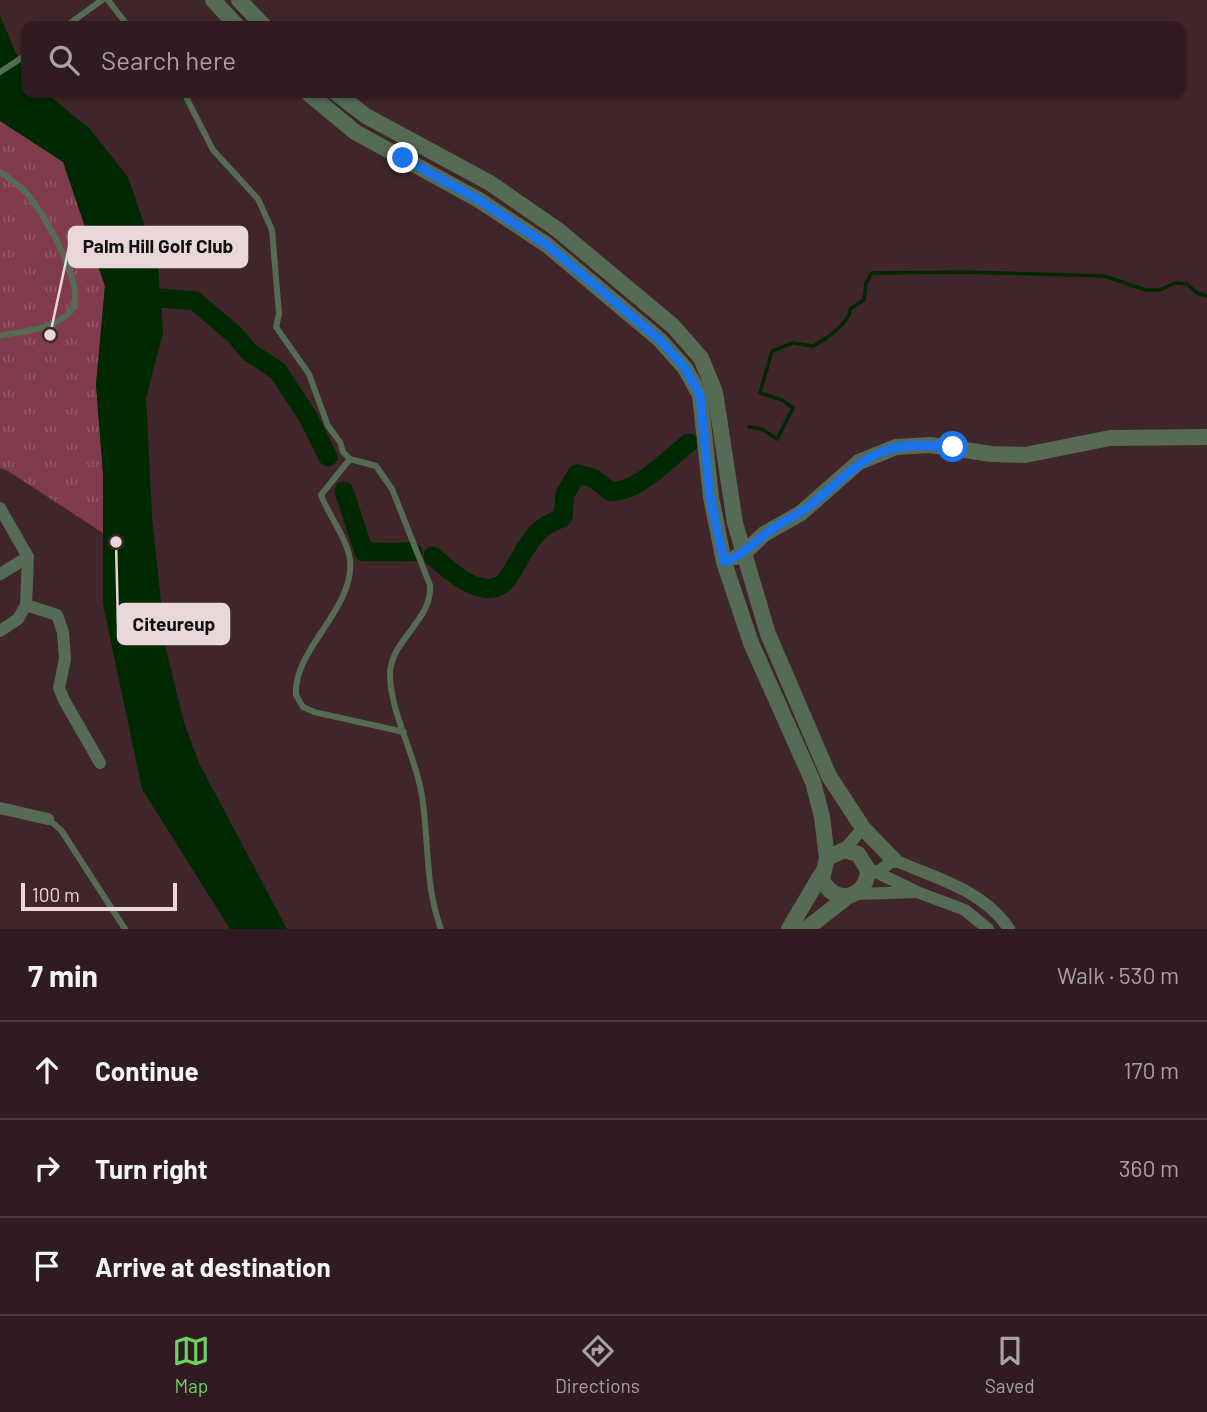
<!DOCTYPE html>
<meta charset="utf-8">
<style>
:root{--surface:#301c20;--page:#3c292d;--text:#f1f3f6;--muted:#a8a1a5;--line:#4b3a3e;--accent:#68d465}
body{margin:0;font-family:Barlow,sans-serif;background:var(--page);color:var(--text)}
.scale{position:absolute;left:21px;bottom:18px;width:156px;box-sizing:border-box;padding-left:7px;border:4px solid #ead7da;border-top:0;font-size:19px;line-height:24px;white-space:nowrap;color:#ead7da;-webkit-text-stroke:5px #40262b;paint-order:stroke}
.stop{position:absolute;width:21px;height:21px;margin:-16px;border:5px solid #1a73e8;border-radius:50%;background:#fff}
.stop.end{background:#1a73e8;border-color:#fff;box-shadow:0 2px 7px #0008}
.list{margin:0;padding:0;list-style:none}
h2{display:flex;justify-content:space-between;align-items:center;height:91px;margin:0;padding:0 28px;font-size:30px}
h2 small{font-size:23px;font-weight:400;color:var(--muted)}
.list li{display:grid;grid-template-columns:46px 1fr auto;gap:21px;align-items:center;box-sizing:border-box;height:98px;padding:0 28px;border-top:2px solid var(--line)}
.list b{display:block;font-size:26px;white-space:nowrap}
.list em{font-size:23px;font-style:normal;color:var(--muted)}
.icon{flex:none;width:38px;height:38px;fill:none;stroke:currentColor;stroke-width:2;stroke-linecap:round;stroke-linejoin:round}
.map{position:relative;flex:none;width:1207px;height:929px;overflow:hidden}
.search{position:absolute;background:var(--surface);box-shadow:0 2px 5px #0004;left:21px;right:21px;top:21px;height:77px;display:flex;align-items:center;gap:18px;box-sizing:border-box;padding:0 24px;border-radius:14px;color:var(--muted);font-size:26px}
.sheet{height:385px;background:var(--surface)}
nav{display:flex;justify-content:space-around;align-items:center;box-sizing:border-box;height:98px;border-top:2px solid var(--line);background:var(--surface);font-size:19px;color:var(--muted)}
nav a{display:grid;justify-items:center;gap:4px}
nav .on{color:var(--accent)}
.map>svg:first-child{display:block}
</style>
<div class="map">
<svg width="1207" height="929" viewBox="0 0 1207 929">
<defs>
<pattern id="grass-tufts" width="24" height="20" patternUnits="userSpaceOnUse" patternTransform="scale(1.75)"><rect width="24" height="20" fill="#803c4c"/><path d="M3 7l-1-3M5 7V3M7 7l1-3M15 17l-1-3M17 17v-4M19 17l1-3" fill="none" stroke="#925765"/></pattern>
</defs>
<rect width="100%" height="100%" fill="#40262b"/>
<!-- grass -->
<path fill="url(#grass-tufts)" d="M0,121l63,40 42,125 -9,99 7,88v60l-95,-62 -8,-3z"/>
<!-- water -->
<path fill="#002801" d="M0,16l26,60v17h20l44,36 38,48 30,88 5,67 -17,66 6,119 14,132 18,74 16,42 87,164h-57l-88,-140 -39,-185v-131l-7,-88 9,-99 -42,-124 -63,-41z"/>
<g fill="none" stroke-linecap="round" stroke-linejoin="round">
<!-- stream -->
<path stroke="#002801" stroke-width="3.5" d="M749,427l13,2 15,10 16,-31 -11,-8 -22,-7 12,-42 21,-8 20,3c12,-6 38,-24 37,-37l14,-9 2,-17 6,-10 92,-1 140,4 42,14h14l15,-7 12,1 10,9 10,3"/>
<!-- river -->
<g stroke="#002801" stroke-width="19">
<path d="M136,296l59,5 39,33 15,18 29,19 30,46 20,40"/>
<path d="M344,491l20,61h49"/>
<path d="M433,556c16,15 54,49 74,23 12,-16 18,-35 33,-49 6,-6 16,-9 23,-13l2,-23 12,-20 16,4 18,14c32,-3 53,-31 78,-49"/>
</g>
<!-- service -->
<g stroke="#556b53" stroke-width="6">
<path d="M108,0l20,26"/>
<path d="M66,26l36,-26"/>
<path d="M0,72l26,-17"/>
<path d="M184,93l29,57 45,49 14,31 7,84 -3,13 33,47 19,52 12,16 3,10 7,7 26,7 16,23 38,96c3,36 -42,56 -40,92 2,40 26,79 32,119 7,45 3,91 19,133"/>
<path d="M0,172c10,7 21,14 29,24 15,20 61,93 41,116 -17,18 -47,19 -70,24"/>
<path d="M350,459l-29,36c8,21 26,43 29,65 5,49 -57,89 -54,135l7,12 11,5 90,20"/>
<path d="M48,819l13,11 64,99"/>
</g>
<!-- minor -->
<g stroke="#556b53" stroke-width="12">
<path d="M0,508l28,49 -2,48 -8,14 -18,12"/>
<path d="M0,574l28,-17"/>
<path d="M26,605l31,10 6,17 2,27 -6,29 5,12 36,63"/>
<path d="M0,808l48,11"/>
<path d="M844,850l19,-22"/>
<path d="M872,870l45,22 48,18 23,19"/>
<path d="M879,871l15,-11c41,18 90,30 115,69"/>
<path d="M856,894l61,-2"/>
</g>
<!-- tertiary -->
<g stroke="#556b53" stroke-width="16">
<path d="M213,0l24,26"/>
<path d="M239,0l25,26"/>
<path d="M308,93l47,39 124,68 68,45 113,95 25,28 15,27 11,102 13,65 27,81 62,139 9,35 5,41 -5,21c12,28 45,19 46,-9l-10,-16 -14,-4 -17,8"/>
<path d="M336,93l30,23 124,67 68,47 115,96 28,32 14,34 20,131 33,111 61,142 34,52 31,32"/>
<path d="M736,557l7,-3 21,-20 37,-21 58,-51 37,-15 34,-2 62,9 33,1 85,-17 97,-1"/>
<path d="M789,929l33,-56"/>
<path d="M806,929l41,-32"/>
</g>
</g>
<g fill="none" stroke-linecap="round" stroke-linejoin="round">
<!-- route -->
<path stroke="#1a73e8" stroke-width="9" d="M403,158l76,42 68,45 113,95 25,28 15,27 10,102 14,65c19,-7 23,-14 39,-26 15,-13 34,-20 49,-32 55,-46 64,-65 141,-57"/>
</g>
<!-- callouts -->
<path fill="none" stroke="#ead7da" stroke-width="2.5" d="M50 335L69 247M116 542L118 624"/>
<g fill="#ead7da" stroke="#40262b" stroke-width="2.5">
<circle cx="50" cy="335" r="7"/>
<circle cx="116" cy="542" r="7"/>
</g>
<g fill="#ead7da" stroke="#ead7da" stroke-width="2.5">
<rect x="69" y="227" width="178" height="40" rx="7"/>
<rect x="118" y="604" width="111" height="40" rx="7"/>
</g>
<g font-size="19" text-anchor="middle" font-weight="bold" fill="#111">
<text x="158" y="253">Palm Hill Golf Club</text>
<text x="174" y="631">Citeureup</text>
</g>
</svg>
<div class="scale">100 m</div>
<div class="stop" style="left:953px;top:447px"></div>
<div class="stop end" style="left:403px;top:158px"></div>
<div class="search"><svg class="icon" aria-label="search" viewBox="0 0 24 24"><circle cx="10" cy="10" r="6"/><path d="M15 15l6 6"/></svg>Search here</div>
</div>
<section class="sheet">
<h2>7 min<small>Walk · 530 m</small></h2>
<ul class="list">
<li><svg class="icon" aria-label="ahead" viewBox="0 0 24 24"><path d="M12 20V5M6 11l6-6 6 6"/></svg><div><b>Continue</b></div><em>170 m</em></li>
<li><svg class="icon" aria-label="right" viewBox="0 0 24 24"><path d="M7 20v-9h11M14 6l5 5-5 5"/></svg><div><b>Turn right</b></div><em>360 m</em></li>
<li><svg class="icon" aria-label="arrive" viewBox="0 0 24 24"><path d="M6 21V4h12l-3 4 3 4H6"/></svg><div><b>Arrive at destination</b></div></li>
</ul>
</section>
<nav>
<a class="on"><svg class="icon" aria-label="map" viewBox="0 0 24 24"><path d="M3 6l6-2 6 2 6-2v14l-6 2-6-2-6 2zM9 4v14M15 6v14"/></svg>Map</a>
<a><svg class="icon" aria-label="directions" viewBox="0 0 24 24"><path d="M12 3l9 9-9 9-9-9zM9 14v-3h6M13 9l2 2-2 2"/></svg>Directions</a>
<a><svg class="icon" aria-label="saved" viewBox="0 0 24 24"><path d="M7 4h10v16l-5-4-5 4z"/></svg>Saved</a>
</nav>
